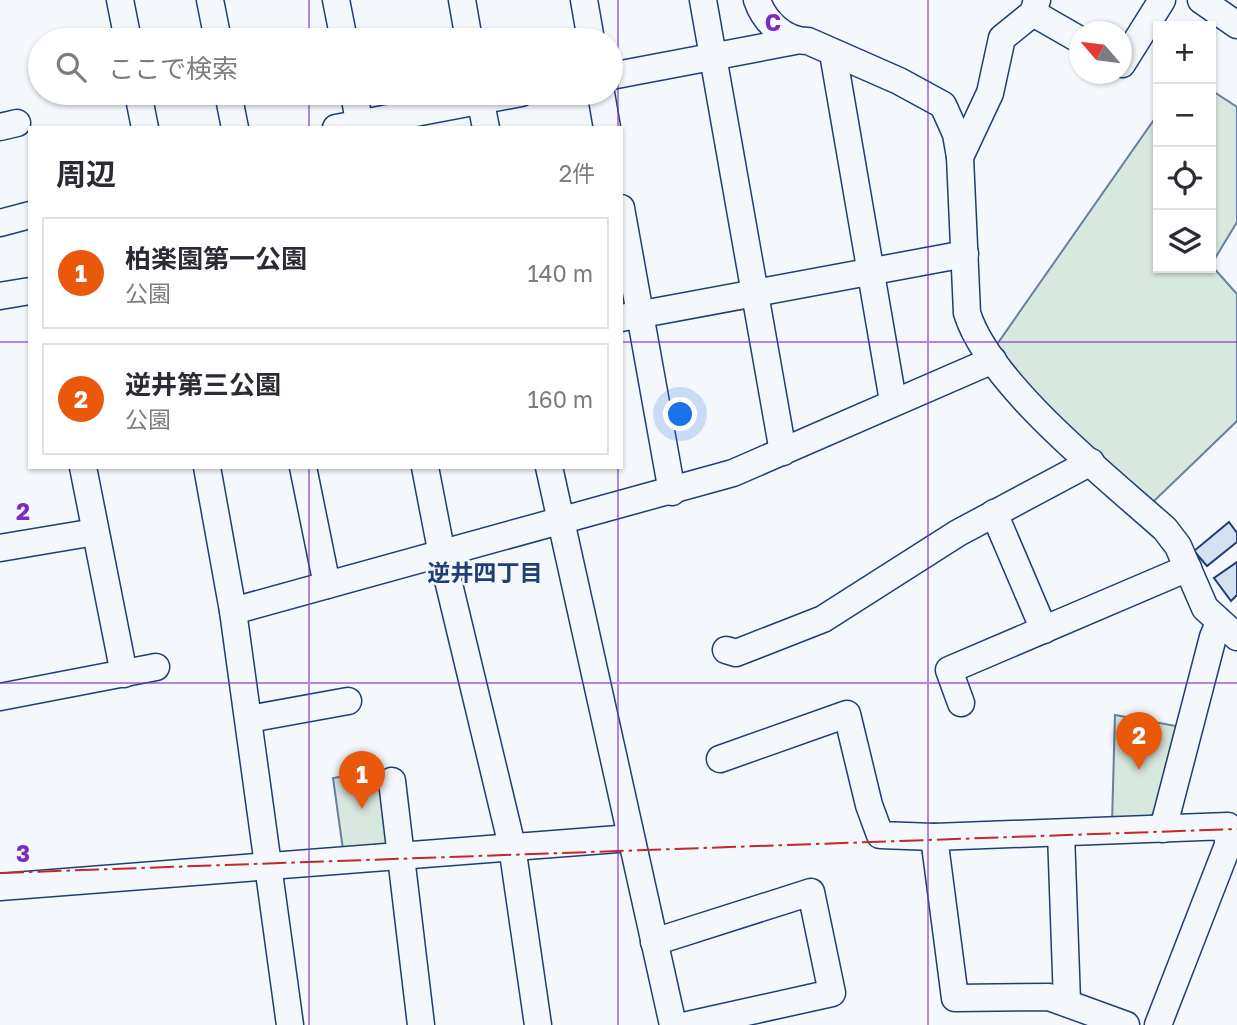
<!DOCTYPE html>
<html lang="ja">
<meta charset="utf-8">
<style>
:root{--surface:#fff;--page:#f7f7f7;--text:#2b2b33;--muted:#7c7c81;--line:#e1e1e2;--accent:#ea580c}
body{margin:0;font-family:"Golos Text","Noto Sans JP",sans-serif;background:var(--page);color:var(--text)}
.controls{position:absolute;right:21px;top:21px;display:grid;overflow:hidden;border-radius:0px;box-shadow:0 2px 5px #0004}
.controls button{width:63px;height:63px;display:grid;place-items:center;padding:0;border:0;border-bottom:2px solid var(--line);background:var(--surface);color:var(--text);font:35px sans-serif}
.compass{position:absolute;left:1069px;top:21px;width:63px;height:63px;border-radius:50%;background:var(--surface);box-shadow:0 2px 5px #0004;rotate:298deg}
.you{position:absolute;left:681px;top:415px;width:24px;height:24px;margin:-18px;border:5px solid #fff;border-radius:50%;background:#1a73e8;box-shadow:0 0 0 10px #1a73e833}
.badge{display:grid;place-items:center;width:46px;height:46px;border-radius:50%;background:var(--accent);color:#fff;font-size:23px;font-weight:700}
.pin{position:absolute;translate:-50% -58px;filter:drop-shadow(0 2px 4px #0008)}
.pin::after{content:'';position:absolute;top:37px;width:24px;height:21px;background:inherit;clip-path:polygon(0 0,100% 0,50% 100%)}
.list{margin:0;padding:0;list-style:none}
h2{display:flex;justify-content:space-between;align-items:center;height:91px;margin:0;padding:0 28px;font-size:30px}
h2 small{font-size:23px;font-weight:400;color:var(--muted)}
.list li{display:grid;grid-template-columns:46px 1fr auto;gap:21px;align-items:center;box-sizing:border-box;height:112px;margin:0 14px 14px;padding:0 14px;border:2px solid var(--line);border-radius:0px}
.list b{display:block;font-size:26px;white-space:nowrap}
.list p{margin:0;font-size:23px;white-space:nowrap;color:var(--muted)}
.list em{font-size:23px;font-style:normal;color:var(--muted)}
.icon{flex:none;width:38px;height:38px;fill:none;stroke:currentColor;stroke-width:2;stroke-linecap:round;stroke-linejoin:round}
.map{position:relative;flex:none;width:1237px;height:1025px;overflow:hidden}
.search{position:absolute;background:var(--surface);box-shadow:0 2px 5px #0004;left:28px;top:28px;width:595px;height:77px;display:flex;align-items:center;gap:18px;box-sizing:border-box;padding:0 24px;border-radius:38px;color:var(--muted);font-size:26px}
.panel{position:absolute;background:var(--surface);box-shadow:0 2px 5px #0004;left:28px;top:126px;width:595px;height:343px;border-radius:0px}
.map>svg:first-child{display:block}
</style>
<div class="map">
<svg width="1237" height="1025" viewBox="0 0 1237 1025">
<rect width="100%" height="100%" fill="#f4f7fb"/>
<!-- green -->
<g fill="#d7e8df" stroke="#687fa3" stroke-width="2">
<path d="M1211,90l26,17v115l-26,43 26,29v127l-86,83 -107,-93 -51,-61 165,-236v154h53z"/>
<path d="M1115,715l61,11 -22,87 -10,9 -32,1z"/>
<path d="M381,770l11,69 -5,8 -44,3 -10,-72z"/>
</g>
<!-- building -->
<g fill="#d5e0f0" stroke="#1d3f73" stroke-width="2">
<path d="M1229,522l8,11v9l-30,24 -13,-15z"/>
<path d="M1237,562v33l-6,6 -17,-23z"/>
</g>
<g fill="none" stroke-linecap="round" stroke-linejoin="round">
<defs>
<g id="minor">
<path d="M120,0l8,40"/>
<path d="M210,0l8,40"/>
<path d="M336,0l8,40"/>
<path d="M462,0l7,40"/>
<path d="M584,0l7,40"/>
<path d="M703,0l80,452"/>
<path d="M757,0c7,21 27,41 51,41l91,40 44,24 13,29 4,23 7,156c22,71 141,165 198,216l13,17 27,62 32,29"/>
<path d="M1201,0l36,25"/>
<path d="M1033,13l47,27"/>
<path d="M833,53l60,348"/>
<path d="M1122,64l40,-64"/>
<path d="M611,76l184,-35"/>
<path d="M138,93l7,35"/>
<path d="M228,93l7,35"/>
<path d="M354,93l6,35"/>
<path d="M479,93l7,35"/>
<path d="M601,93l6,35"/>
<path d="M0,127l17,-4"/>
<path d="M336,128l185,-35"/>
<path d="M960,157l30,-64 12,-55 31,-25 4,-13"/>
<path d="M621,208l51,284"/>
<path d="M0,223l30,-8"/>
<path d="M0,296l30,-5"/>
<path d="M621,318l344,-64"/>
<path d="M83,467l41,207"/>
<path d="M207,467l26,144 57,414"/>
<path d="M303,467l24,118"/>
<path d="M425,467l17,88 70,291 26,179"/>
<path d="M549,467l124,558"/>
<path d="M994,513l50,117"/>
<path d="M0,548l95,-16"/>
<path d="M233,611l500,-138 260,-113"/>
<path d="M726,650l10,3 87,-34 135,-86 133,-71"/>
<path d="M0,697l156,-30"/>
<path d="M961,703l-12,-33 239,-102"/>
<path d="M249,719l99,-18"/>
<path d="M720,759l127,-45 22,91 11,30 54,2"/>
<path d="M392,781l29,244"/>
<path d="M1163,829l50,-192 6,-14"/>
<path d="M1061,833l6,169"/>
<path d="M0,887l631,-49"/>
<path d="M654,942l157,-50 21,101 -144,32"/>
<path d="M1126,1025l-77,-28 -94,1 -21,-161 294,-11v19l-70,180"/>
</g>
</defs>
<!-- minor casing -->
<use href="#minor" stroke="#1d3f73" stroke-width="29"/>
<!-- minor -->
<use href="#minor" stroke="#f4f7fb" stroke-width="26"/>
<!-- power -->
<path stroke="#c62828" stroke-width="2" stroke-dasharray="24 5 3.5 5" stroke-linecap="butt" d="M0,873l1237,-44"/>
</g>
<!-- grid -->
<path fill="none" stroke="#7b2cbf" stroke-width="2" stroke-opacity="0.55" d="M309,0v40M618,0v128M928,0v1025M309,93v35M0,342h30M621,342h616M309,467v558M618,467v558M0,683h1237"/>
<g text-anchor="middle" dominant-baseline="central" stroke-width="5" stroke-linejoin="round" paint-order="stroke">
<!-- neighbourhood labels -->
<g font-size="23" font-weight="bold" fill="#1d3f73" stroke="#f4f7fb">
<text x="485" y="572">逆井四丁目</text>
</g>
</g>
<g font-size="23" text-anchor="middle" font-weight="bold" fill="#7b2cbf" stroke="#f4f7fb" stroke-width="5" stroke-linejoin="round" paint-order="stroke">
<text x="773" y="31">C</text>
<text x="23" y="520">2</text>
<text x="23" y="862">3</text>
</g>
</svg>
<div class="controls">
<button>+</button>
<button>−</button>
<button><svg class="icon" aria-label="locate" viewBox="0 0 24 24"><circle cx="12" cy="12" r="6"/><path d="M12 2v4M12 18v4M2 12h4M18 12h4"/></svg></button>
<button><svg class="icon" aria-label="layers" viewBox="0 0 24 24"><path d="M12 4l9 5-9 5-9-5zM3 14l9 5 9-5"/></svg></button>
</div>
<svg class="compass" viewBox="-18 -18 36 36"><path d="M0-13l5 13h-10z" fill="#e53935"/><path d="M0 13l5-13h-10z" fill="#7c7c81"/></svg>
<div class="you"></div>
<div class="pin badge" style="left:362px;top:809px">1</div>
<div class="pin badge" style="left:1139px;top:770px">2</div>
<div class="search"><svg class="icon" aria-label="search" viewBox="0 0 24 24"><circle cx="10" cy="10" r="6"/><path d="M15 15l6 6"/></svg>ここで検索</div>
<section class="panel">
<h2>周辺<small>2件</small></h2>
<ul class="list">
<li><span class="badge">1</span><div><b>柏楽園第一公園</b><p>公園</p></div><em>140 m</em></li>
<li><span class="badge">2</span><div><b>逆井第三公園</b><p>公園</p></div><em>160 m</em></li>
</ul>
</section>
</div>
